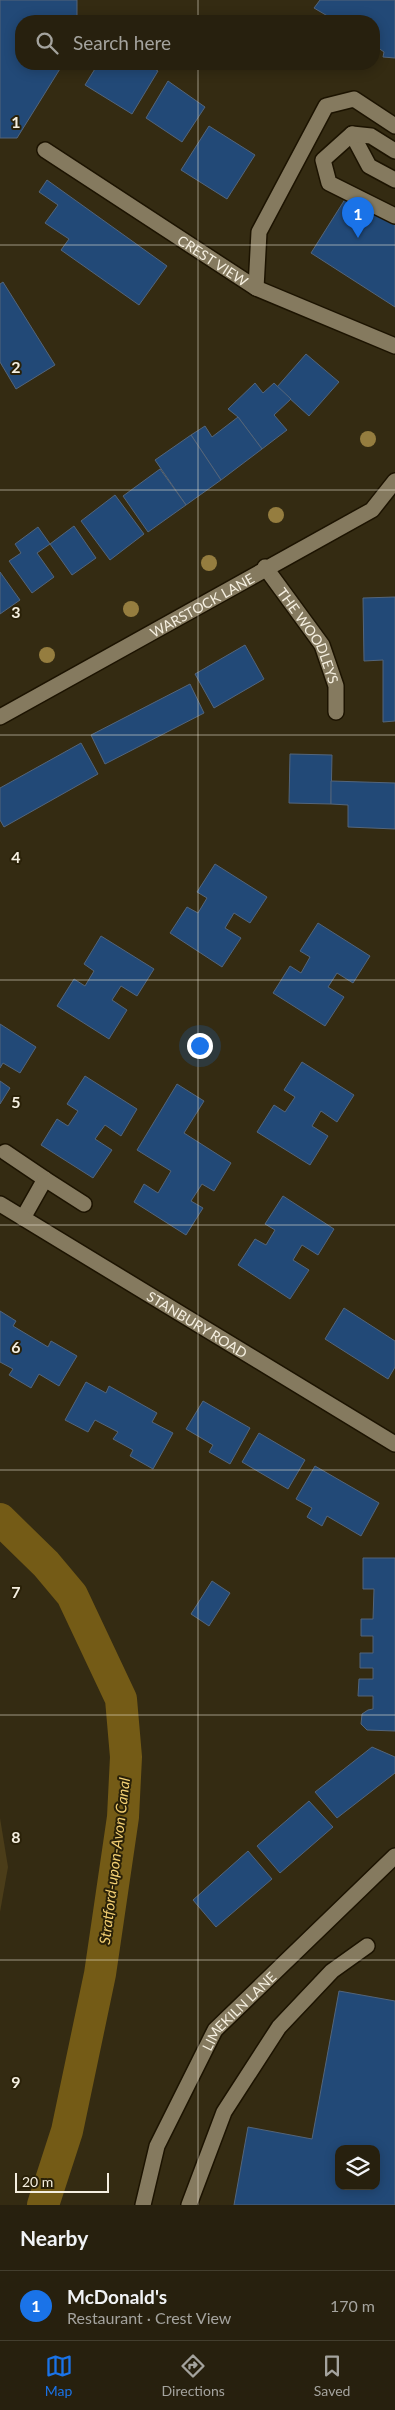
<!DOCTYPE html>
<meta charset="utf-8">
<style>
:root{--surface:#27200e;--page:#332d1c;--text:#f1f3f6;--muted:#a4a39e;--line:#433e2e;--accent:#1a73e8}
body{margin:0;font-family:Lato,sans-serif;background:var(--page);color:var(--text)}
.controls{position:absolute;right:15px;bottom:15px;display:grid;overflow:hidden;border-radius:10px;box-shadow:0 2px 12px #0003}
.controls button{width:45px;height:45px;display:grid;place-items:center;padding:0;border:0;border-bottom:1px solid var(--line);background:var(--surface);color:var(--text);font:25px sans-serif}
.scale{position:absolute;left:15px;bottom:12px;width:94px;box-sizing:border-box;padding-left:5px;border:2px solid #f5efe0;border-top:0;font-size:14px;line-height:18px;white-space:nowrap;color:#f5efe0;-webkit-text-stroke:4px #2a2108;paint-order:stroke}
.you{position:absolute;left:199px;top:1045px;width:18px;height:18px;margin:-12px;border:4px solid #fff;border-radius:50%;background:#1a73e8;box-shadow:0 0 0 8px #1a73e833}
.badge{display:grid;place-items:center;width:32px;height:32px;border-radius:50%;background:var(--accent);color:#fff;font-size:16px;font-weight:700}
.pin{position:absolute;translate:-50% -41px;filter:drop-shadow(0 1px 2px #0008)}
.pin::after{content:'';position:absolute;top:26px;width:18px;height:15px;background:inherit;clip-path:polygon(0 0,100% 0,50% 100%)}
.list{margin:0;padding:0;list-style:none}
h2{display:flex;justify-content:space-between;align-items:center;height:65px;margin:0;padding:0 20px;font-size:21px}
h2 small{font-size:16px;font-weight:400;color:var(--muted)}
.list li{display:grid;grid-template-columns:32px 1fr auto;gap:15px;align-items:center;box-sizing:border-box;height:70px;padding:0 20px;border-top:1px solid var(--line)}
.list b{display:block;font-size:19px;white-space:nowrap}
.list p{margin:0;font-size:16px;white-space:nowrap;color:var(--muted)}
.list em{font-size:16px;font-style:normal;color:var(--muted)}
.icon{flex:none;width:28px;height:28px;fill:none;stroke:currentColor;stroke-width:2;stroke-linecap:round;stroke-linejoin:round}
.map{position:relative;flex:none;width:395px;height:2205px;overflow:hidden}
.search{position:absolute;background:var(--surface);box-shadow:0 2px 12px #0003;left:15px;right:15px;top:15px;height:55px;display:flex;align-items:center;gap:12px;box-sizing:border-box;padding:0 18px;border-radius:20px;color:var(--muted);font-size:19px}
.sheet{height:135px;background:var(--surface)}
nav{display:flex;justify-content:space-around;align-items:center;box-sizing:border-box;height:70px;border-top:1px solid var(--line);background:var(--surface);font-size:14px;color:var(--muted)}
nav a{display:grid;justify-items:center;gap:2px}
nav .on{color:var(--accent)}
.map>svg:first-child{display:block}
</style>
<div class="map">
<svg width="395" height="2205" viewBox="0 0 395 2205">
<rect width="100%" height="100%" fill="#342b12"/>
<!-- green -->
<path fill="#4b3d19" d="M0,1818l8,49 -8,45z"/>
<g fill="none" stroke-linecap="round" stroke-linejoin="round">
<!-- canal -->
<path stroke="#745b16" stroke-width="32" d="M0,1519l46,45 26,31 49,104 5,58 -3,60 -23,157 -33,157 -24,74"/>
</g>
<!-- building -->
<g fill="#224977" stroke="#53657b" fill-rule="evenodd">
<path d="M0,0h77v21h-56v43h42l-46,74h-17z"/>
<path d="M320,0h75v58l-12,-1 1,-5 -10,-7v-24h-38l-22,-13z"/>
<path d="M98,64h48l12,7 -26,43 -47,-29z"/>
<path d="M168,81l37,26 -23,35 -36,-24z"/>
<path d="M209,126l46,29 -28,44 -46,-29z"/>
<path d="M47,180l120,86 -28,39 -78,-55 8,-11 -24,-16 13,-18 -19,-13z"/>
<path d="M349,193l46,29v85l-84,-54z"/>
<path d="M3,282l52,83 -39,24 -16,-27v-78z"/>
<path d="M306,354l33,28 -30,34 -32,-29z"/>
<path d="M255,383l8,10 11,-10 17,16 -17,16 13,15 -25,19 -24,-32 -10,-8z"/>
<path d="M238,417l24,32 -41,31 -30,-45 14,-9 7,11z"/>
<path d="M191,435l30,45 -35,25 -31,-45z"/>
<path d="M160,469l26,36 -38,27 -25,-36z"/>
<path d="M115,495l29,39 -34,26 -29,-39z"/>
<path d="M74,526l22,32 -24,17 -22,-31z"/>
<path d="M38,527l12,17 -13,9 17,24 -22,16 -23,-32 12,-8 -6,-9z"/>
<path d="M0,572l20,28 -20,14z"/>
<path d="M395,597v124l-12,1v-62l-19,1 -1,-63z"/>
<path d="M245,645l19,34 -50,29 -19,-34z"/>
<path d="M190,684l14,29 -99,51 -14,-29z"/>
<path d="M81,743l17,31 -94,53 -4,-7v-32z"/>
<path d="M290,754l42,1 -1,49 -42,-1z"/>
<path d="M331,781l64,2v46l-47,-2v-22l-17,-1z"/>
<path d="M215,864l52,33 -17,26 -16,-10 -9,15 16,10 -19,29 -52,-34 17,-26 11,6 9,-15 -10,-6z"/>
<path d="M318,923l52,33 -17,27 -16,-10 -9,14 16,10 -19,29 -52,-33 17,-27 11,7 9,-16 -10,-6z"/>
<path d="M101,936l53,33 -17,27 -16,-10 -9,14 15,10 -18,29 -52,-33 17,-27 11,7 9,-15 -10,-7z"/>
<path d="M0,1024l36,23 -16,26 -17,-10 -3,5z"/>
<path d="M302,1062l52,33 -17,27 -16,-11 -9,15 16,10 -18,29 -53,-33 17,-27 11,7 10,-15 -11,-7z"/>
<path d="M85,1076l52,33 -16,27 -16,-11 -10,14 17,11 -19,28 -52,-33 16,-26 11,7 10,-15 -11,-7z"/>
<path d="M0,1081l10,7 -10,16z"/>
<path d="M177,1084l27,17 -20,32 47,30 -17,28 -12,-7 -11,17 12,7 -17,27 -52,-33 10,-18 14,9 13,-22 -34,-21z"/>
<path d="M283,1196l51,33 -16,26 -16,-10 -9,15 16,10 -19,29 -52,-34 17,-26 11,6 9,-15 -10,-6z"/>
<path d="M344,1308l51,33v26l-7,12 -63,-40z"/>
<path d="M0,1311l16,10 -3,5 35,21 3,-6 26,15 -18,30 -20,-12 -8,14 -22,-13 4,-6 -13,-7z"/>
<path d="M86,1382l20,11 3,-7 48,27 -5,9 21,11 -20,36 -23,-13 3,-6 -20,-11 5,-7 -23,-12 -7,12 -23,-12z"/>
<path d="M203,1401l47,27 -20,36 -21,-12 4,-7 -27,-16z"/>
<path d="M259,1433l46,27 -17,29 -46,-27z"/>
<path d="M315,1466l64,37 -18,33 -34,-20 -5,10 -15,-9 5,-9 -16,-9z"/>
<path d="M363,1558h32v173l-28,-1 -6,-6 1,-10 6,-4 5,-1v-13h-15l1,-17h14v-11h-13v-15h13v-17h-12v-17h12l1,-30h-11z"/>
<path d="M212,1581l18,12 -21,33 -18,-12z"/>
<path d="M372,1747l23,10v16l-58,45 -22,-26z"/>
<path d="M309,1801l24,26 -53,46 -23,-27z"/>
<path d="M248,1851l24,28 -56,48 -23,-27z"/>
<path d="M339,1991l56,10v204h-161l14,-78 64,12zM339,2149h37v37h-37z"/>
</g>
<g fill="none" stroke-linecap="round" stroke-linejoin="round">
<defs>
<g id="minor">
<path d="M352,134l17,32 26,14"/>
<path id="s1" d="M45,150l211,138 139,58"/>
<path d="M395,151l-24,-15 -19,-2 -29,26 6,23 66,33"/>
<path d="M256,288l3,-56 67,-126 28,-7 41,27"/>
<path id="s2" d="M265,567l57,78 14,41v26"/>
<path id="s3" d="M0,717l372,-207 23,-29"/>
<path d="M5,1152l40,27 -22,39"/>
<path d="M45,1179l39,25"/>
<path id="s4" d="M0,1204l395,240"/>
<path id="s5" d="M143,2205l14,-59 58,-116 180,-174"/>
<path d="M189,2205l35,-93 55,-85 53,-56 35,-25"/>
</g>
</defs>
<!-- minor casing -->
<use href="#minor" stroke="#1c1300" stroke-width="18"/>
<!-- minor -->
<use href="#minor" stroke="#857a5f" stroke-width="15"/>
</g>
<!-- trees -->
<g fill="#957d3f">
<circle cx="368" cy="439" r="8"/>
<circle cx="276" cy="515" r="8"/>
<circle cx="209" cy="563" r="8"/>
<circle cx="131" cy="609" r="8"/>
<circle cx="47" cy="655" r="8"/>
</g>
<!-- grid -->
<path fill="none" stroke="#f5efe0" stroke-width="1" stroke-opacity="0.55" d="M198,0v21M198,64v2141M0,245h395M0,490h395M0,735h395M0,980h395M0,1225h395M0,1470h395M0,1715h395M0,1960h395"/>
<g text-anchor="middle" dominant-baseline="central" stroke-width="4" stroke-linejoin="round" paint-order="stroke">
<!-- street labels -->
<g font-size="14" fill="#f5efe0" stroke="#2a2108">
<text stroke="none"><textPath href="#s1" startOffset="201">CREST VIEW</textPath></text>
<text stroke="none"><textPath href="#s3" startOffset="231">WARSTOCK LANE</textPath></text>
<text stroke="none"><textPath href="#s2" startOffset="82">THE WOODLEYS</textPath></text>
<text stroke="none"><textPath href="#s4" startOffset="231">STANBURY ROAD</textPath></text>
<text stroke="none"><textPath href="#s5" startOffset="220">LIMEKILN LANE</textPath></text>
</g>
<!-- water labels -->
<g font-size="15" font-style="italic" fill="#f4d073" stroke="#2a2108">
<text transform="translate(114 1861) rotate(-83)">Stratford-upon-Avon Canal</text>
</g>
</g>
<g font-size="16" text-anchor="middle" font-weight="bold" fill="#f5efe0" stroke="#2a2108" stroke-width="4" stroke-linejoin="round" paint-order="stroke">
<text x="16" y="128">1</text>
<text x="16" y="373">2</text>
<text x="16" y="618">3</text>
<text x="16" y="863">4</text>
<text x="16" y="1108">5</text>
<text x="16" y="1353">6</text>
<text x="16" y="1598">7</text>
<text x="16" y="1843">8</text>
<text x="16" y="2088">9</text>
</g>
</svg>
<div class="controls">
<button><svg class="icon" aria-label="layers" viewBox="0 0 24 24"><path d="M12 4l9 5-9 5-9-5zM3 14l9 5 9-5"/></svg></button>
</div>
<div class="scale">20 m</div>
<div class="you"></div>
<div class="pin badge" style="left:358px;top:238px">1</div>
<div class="search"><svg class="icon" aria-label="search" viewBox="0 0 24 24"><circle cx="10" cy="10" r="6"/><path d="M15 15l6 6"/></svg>Search here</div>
</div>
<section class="sheet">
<h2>Nearby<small></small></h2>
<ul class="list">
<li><span class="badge">1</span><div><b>McDonald's</b><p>Restaurant · Crest View</p></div><em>170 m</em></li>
</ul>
</section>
<nav>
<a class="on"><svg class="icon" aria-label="map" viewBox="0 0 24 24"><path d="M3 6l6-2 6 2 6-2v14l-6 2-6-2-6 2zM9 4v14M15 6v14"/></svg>Map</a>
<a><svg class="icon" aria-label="directions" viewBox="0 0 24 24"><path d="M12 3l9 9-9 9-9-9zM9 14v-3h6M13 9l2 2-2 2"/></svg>Directions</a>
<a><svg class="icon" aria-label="saved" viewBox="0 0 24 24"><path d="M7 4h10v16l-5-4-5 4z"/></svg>Saved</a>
</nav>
